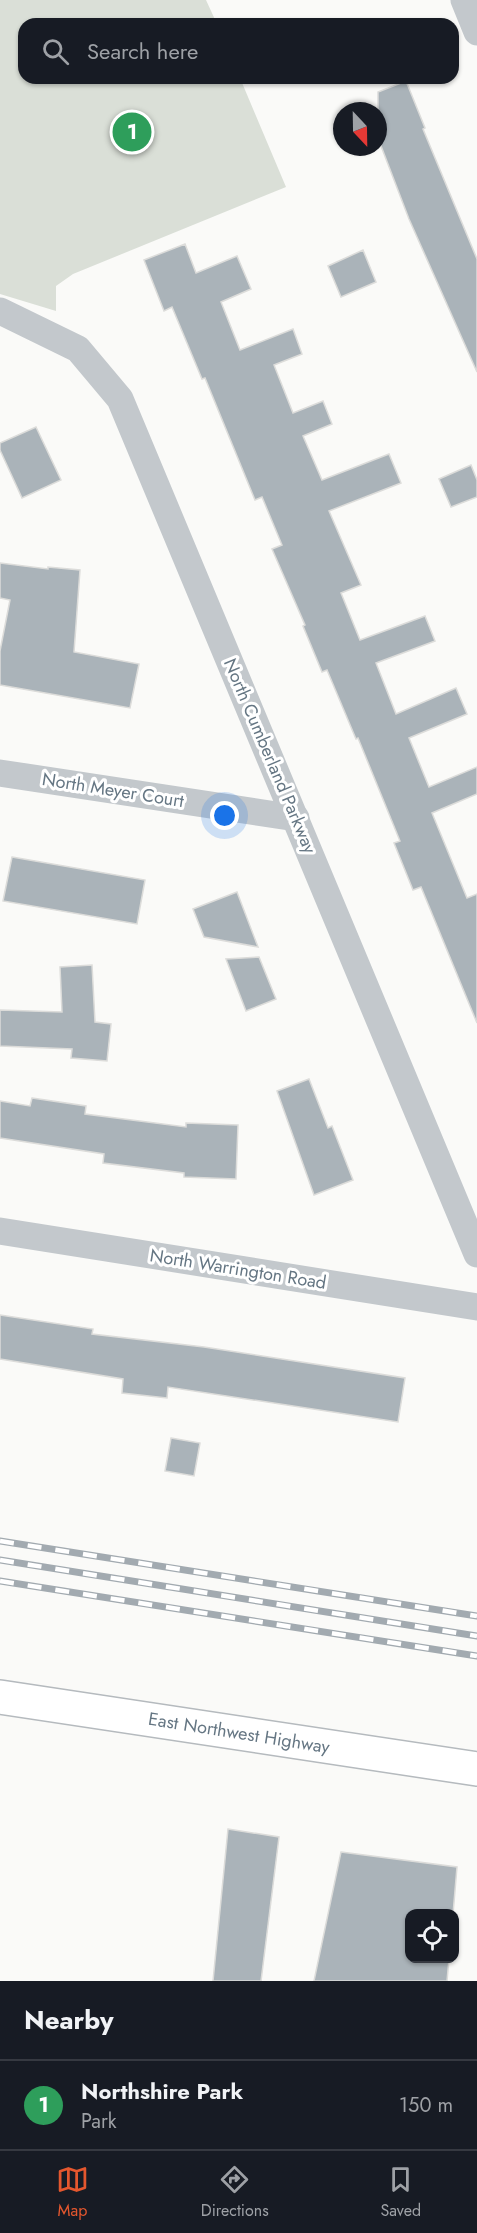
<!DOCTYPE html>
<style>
:root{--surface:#171b24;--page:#20242c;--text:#f1f3f6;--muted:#9ea1a6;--line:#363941;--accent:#e4572e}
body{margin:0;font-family:Jost,sans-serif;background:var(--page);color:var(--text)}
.controls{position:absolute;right:18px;bottom:18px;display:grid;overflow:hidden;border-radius:12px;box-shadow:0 2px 4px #0004}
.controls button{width:54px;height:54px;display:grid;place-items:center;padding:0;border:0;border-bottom:2px solid var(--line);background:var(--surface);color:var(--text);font:30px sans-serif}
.compass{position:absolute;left:333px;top:102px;width:54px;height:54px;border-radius:50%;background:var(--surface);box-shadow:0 2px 4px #0004;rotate:158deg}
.you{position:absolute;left:225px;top:816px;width:21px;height:21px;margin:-15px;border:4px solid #fff;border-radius:50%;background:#1a73e8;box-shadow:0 0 0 9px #1a73e833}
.badge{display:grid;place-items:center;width:39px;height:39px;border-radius:50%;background:var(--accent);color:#fff;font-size:20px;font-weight:700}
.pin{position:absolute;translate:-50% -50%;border:3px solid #fff;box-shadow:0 2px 6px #0006}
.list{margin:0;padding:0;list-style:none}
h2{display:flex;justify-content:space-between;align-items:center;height:78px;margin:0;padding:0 24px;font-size:26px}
h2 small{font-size:20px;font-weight:400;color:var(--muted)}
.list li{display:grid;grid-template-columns:39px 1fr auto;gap:18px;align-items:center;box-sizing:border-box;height:90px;padding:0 24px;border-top:2px solid var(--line)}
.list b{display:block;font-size:22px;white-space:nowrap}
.list p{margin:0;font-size:20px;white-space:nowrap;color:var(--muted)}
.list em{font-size:20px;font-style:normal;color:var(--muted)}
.icon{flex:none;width:33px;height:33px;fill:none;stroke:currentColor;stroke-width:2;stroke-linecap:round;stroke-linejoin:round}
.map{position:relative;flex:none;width:477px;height:1981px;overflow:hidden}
.search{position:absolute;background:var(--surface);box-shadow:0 2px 4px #0004;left:18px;right:18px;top:18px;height:66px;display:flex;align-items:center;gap:15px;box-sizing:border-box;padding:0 21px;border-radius:18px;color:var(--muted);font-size:22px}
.sheet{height:168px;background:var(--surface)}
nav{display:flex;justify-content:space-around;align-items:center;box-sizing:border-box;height:84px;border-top:2px solid var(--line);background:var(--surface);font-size:16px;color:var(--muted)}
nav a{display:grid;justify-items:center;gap:3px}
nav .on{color:var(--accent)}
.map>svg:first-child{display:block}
</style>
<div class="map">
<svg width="477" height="1981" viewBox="0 0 477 1981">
<rect width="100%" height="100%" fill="#fafaf8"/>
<!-- green -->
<path fill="#dadfd7" d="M0,0h206l11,24h-193v54h216l46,109 -213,87 -17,12v25l-56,-17z"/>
<!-- building -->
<g fill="#aab3b9" stroke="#dcdcda" stroke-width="1.5">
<path d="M406,81l19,47 -2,1 54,130v113l-68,-153 -31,-81v-46z"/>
<path d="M185,244l11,29 41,-17 14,33 -30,13 19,48 53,-21 9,25 -28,11 19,48 30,-12 9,23 -29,12 19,44 67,-26 12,29 -72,28 32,74 -20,8 19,47 65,-24 10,25 -59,22 20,51 60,-26 11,26 -58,24 20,49 48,-20v27l-45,19 35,85 10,-4v129l-56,-136 -8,3 -19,-47 6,-2 -42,-103 -2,1 -29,-69 -5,2 -19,-46 2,-1 -33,-76 10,-4 -20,-48 -7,3 -50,-122 -3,1 -30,-72 -8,4 -20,-51z"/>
<path d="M363,250l13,32 -35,15 -13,-31z"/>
<path d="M36,427l25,53 -39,18 -22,-48v-7z"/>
<path d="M471,465l6,15v17l-26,10 -12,-28z"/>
<path d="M0,563l48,6v-2l32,3 -6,82 65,12 -9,44 -130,-23v-34l10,-51 -10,-2z"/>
<path d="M12,857l133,23 -8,44 -134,-23z"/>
<path d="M237,892l21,55 -54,-10 -11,-28z"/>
<path d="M259,957l17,42 -30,12 -20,-52z"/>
<path d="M92,965l3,57 16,2 -4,37 -36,-3 1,-9 -72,-3v-36l62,2 -2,-45z"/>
<path d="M309,1079l19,49 4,-2 21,54 -39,15 -37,-104z"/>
<path d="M32,1098l54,8 -1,8 101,13v-4l52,2 -2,54 -52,-2v-4l-81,-10 1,-9 -104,-16v-37l30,5z"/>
<path d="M0,1315l93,14 -1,5 112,13 201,31 -7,44 -230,-35 -1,11 -45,-5 1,-14 -123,-20z"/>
<path d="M171,1438l29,5 -6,33 -29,-5z"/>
<path d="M228,1829l51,8 -18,144h-48z"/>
<path d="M341,1852l116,15 -4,47h-43v45h39l-2,22h-133z"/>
</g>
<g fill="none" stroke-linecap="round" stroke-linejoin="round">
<defs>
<path id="primary" d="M0,1697l477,72"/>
</defs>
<!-- primary casing -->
<use href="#primary" stroke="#b5babe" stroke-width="36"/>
<!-- street -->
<g stroke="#c3c8cc" stroke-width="27">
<path d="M464,0l13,32"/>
<path d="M0,311l78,38 42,50 357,855"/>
<path d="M0,773l296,45"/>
<path d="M0,1231l477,76"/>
</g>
<!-- primary -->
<use href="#primary" stroke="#fff" stroke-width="33"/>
<defs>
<g id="rail">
<path d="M0,1541l477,75"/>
<path d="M0,1560l477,76"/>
<path d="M0,1581l477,75"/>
</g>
</defs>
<!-- rail casing -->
<use href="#rail" stroke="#a2aab0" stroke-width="7"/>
<!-- rail -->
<use href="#rail" stroke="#fff" stroke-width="4.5" stroke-dasharray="14" stroke-linecap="butt"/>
</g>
<g text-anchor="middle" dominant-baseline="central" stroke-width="6" stroke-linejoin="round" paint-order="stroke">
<!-- street labels -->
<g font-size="18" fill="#657683" stroke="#fff">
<text transform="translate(270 756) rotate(67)">North Cumberland Parkway</text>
<text transform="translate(113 790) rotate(9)">North Meyer Court</text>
<text transform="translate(238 1269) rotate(9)">North Warrington Road</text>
<text transform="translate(239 1733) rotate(9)">East Northwest Highway</text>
</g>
</g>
</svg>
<div class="controls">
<button><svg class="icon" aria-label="locate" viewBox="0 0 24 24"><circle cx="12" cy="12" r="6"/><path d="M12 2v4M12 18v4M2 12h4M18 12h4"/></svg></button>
</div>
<svg class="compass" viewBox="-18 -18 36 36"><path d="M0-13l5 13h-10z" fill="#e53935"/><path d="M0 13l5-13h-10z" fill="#9ea1a6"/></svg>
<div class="you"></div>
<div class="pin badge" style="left:132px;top:132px;background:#2e9e5b">1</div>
<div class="search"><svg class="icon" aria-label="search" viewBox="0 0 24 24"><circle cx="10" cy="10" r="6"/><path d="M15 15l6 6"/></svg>Search here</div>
</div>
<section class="sheet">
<h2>Nearby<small></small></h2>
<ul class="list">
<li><span class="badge" style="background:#2e9e5b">1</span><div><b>Northshire Park</b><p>Park</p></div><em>150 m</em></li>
</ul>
</section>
<nav>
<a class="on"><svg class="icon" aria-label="map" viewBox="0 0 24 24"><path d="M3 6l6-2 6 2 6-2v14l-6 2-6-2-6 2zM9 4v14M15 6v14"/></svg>Map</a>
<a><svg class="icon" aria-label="directions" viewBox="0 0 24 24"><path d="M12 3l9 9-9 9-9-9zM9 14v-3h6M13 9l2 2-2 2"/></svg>Directions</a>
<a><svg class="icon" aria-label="saved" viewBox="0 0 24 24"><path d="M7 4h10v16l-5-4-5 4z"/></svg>Saved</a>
</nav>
